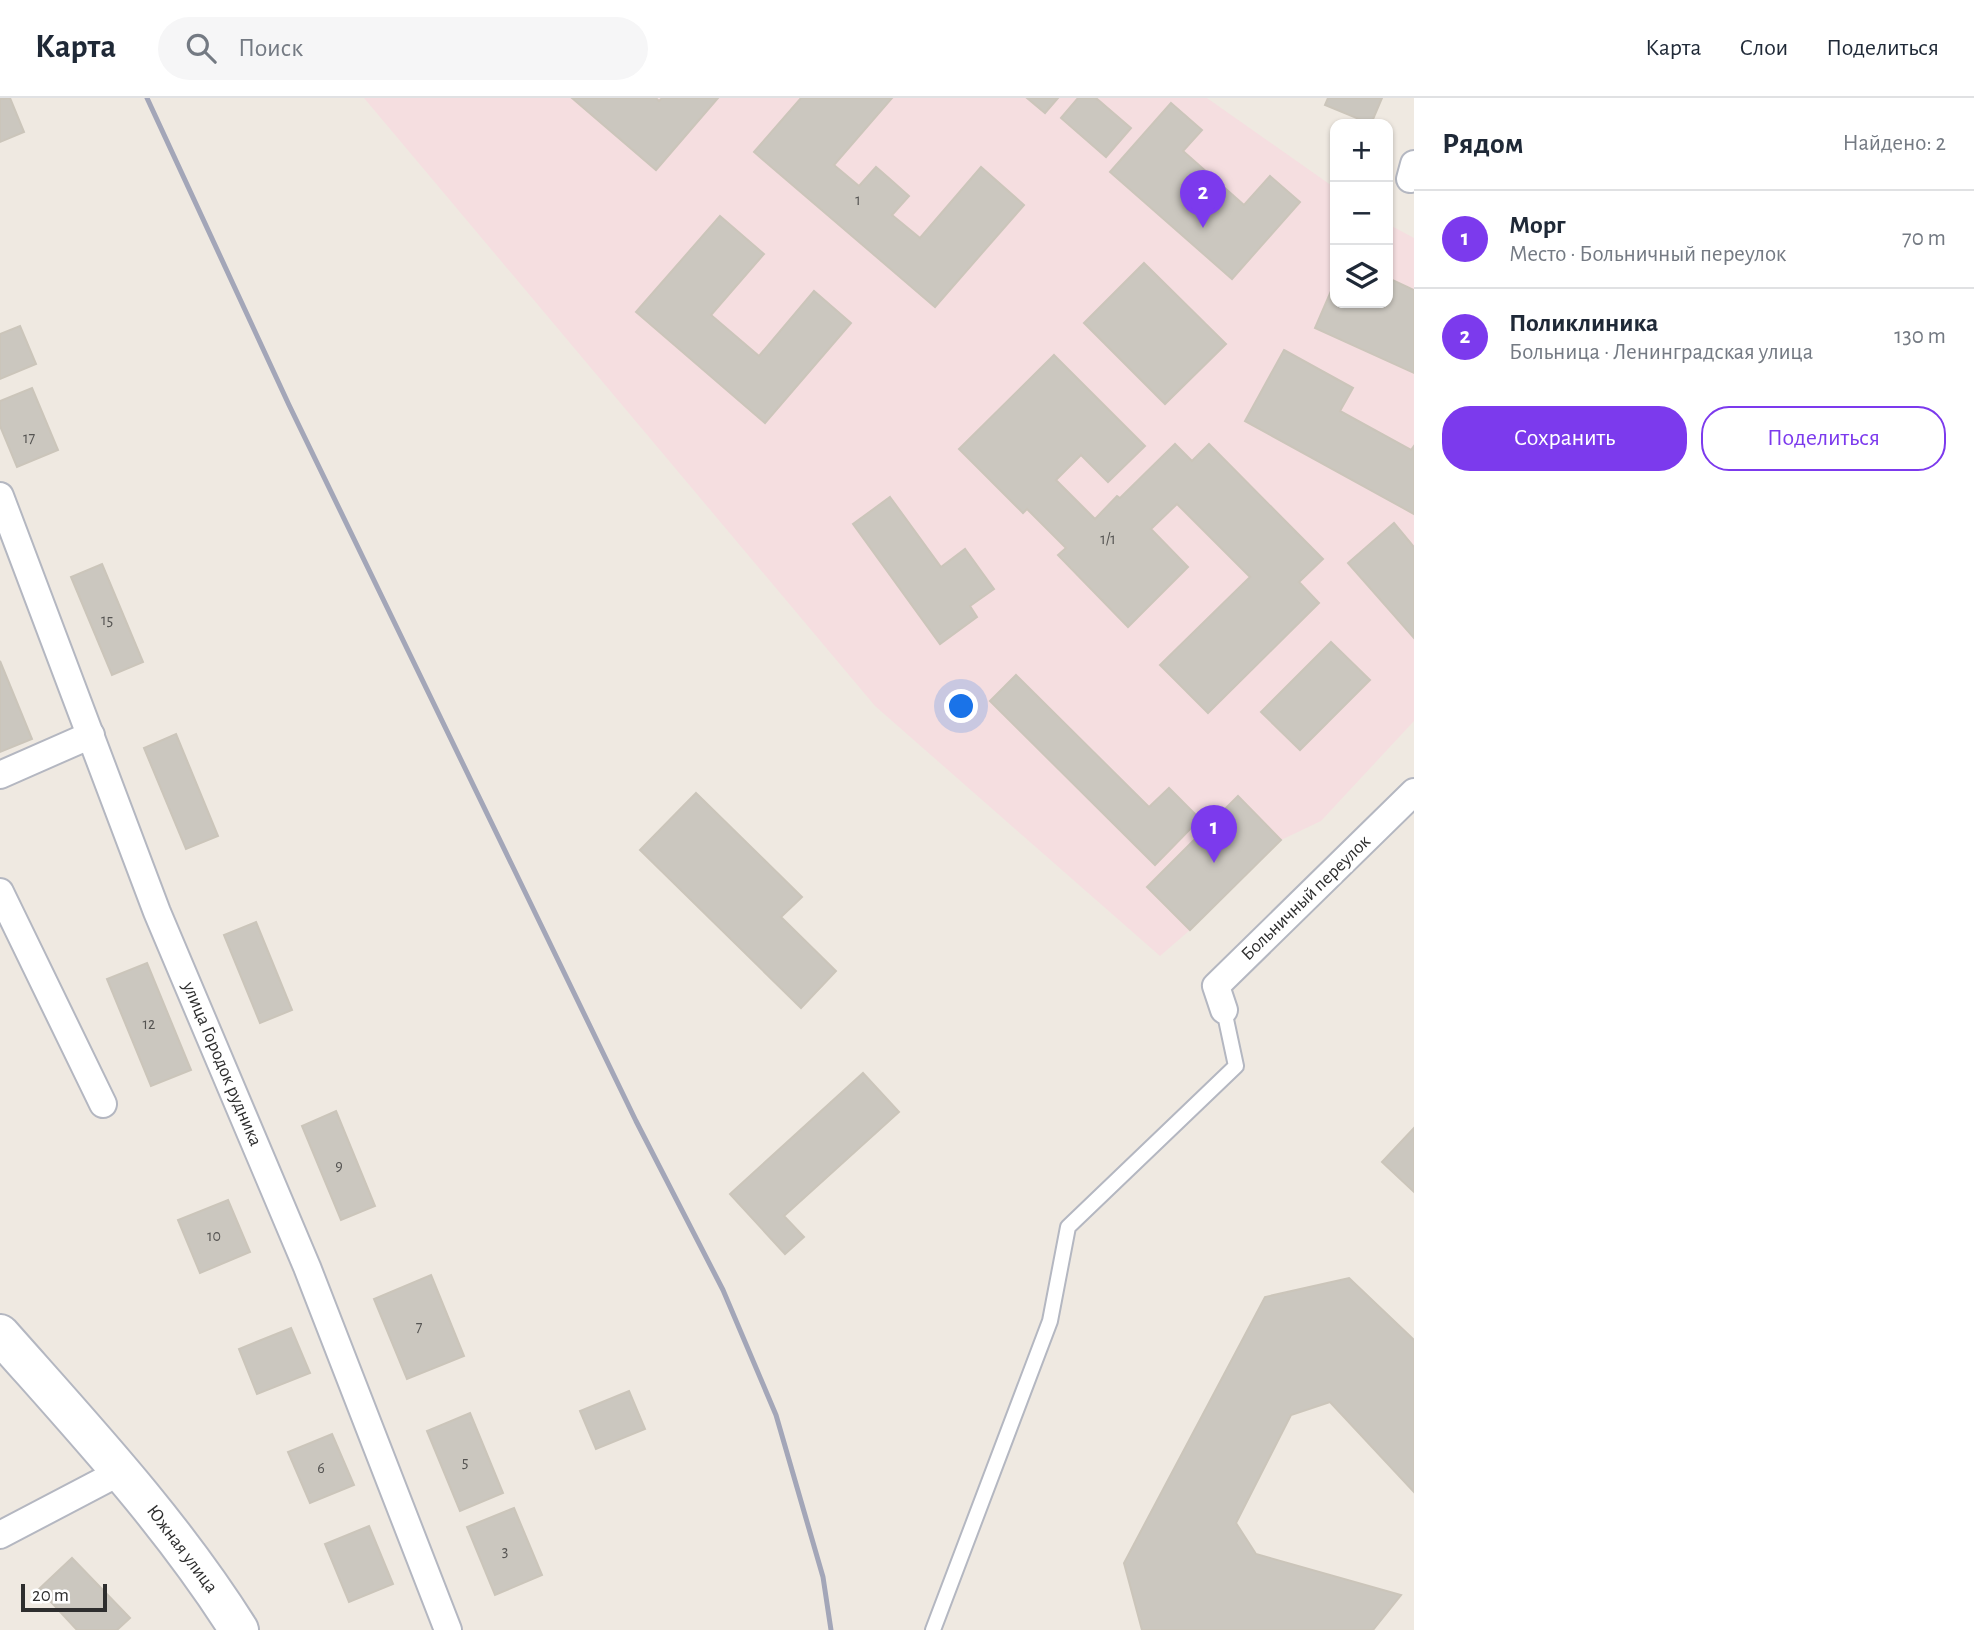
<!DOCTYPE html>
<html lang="ru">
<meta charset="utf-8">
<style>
:root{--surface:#fff;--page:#f6f6f7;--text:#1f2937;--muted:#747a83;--line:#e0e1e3;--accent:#7c3aed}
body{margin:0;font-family:"Alegreya Sans",sans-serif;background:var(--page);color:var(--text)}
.controls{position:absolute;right:21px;top:21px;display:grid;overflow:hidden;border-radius:14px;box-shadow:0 2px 5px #0004}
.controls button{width:63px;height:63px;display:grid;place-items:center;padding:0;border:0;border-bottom:2px solid var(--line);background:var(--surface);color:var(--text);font:35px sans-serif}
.scale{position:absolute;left:21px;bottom:18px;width:86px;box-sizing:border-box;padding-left:7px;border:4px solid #2e2e2e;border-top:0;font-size:19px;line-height:24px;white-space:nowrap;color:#2e2e2e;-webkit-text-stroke:5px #fff;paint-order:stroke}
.you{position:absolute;left:962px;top:609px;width:24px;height:24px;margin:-18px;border:5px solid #fff;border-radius:50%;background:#1a73e8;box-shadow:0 0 0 10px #1a73e833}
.badge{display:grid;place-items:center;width:46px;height:46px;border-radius:50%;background:var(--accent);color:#fff;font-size:23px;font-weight:700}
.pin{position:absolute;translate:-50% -58px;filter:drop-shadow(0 2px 4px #0008)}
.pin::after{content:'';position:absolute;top:37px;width:24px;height:21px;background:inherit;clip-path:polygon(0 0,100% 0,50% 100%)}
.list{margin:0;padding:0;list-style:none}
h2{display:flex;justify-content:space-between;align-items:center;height:91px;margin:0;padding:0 28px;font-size:30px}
h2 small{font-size:23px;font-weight:400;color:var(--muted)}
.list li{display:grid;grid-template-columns:46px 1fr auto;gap:21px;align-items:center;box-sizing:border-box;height:98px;padding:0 28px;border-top:2px solid var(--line)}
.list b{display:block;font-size:26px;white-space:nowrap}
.list p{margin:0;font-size:23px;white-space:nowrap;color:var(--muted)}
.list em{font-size:23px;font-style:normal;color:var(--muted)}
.actions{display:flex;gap:14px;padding:21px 28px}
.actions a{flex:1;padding:16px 0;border:2px solid var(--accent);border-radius:28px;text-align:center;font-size:24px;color:var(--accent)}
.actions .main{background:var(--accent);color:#fff}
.icon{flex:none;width:38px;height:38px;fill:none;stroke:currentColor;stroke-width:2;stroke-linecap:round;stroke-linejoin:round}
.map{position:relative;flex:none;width:1414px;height:1532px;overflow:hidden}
header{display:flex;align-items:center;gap:42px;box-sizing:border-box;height:98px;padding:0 35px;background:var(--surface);border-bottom:2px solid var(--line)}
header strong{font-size:33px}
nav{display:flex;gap:38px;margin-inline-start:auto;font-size:24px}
.search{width:490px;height:63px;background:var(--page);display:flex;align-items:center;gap:18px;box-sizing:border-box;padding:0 24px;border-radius:38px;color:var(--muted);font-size:26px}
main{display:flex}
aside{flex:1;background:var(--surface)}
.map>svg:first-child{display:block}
</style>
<header>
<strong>Карта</strong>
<div class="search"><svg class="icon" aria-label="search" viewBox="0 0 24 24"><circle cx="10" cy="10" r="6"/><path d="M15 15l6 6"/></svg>Поиск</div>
<nav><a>Карта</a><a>Слои</a><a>Поделиться</a></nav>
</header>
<main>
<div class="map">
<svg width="1414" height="1532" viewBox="0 0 1414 1532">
<rect width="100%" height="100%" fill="#efe9e1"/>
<!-- medical -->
<path fill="#f5dee0" d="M364,0h843l128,90v115h53v-79l26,14v483l-93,100 -40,19 -91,90 -30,26 -285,-250z"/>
<!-- building -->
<g fill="#cbc7bf" stroke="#cbc5ba" stroke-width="2">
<path d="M10,0l14,34 -24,10v-43z"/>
<path d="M572,0h84l3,3 3,-3h56l-62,72z"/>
<path d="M801,0h91l-58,67 25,21 17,-19 15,13 18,16 -17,19 28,23 61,-71 43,38 -89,102 -181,-155z"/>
<path d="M1027,0h31l-13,15z"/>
<path d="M1078,0h18l35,30 -25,29 -45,-39z"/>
<path d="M1328,0h54l-11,26 -46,-19z"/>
<path d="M1171,5l31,27 -19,21 61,54 26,-29 30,26 -68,77 -122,-107z"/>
<path d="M720,118l44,38 -53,61 48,41 55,-65 37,32 -86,100 -129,-111z"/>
<path d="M1144,165l82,81 -61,60 -81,-81z"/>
<path d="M1388,180l26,12v83l-99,-45 20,-46v21h53z"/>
<path d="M20,228l16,38 -36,15v-45z"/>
<path d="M1284,252l69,38 -13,23 71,39 3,-4v68l-169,-93z"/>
<path d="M1054,257l91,91 -37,36 -27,-27 -25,25 39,39 22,-23 3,2 55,-54 17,17 17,-17 114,115 -24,23 20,21 -111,110 -48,-48 90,-88 -73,-73 -26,25 37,38 -60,60 -70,-72 8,-7 -39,-39 -4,4 -64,-64z"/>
<path d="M32,290l26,62 -41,17 -17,-41v-25z"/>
<path d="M890,399l51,70 24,-18 29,40 -24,17 7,11 -37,27 -87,-120z"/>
<path d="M1394,425l20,24v91l-66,-75z"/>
<path d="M102,466l41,98 -31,13 -41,-98z"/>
<path d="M1331,544l39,38 -70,70 -39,-38z"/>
<path d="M0,563l32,78 -32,13z"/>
<path d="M1016,577l133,132 20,-19 31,31 -45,46 -165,-164z"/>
<path d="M176,636l42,102 -32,13 -42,-101z"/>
<path d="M696,695l106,104 -21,20 55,54 -35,37 -161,-158z"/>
<path d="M1238,698l43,44 -91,90 -43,-43z"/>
<path d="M256,824l36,88 -32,13 -36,-88z"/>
<path d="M147,865l44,107 -40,16 -44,-107z"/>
<path d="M863,975l36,39 -115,104 20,21 -19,17 -55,-60z"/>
<path d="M336,1013l39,95 -34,14 -39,-94z"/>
<path d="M1414,1030v64l-32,-30z"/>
<path d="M228,1102l22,52 -50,21 -22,-53z"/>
<path d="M431,1177l33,81 -57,23 -33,-80z"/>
<path d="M1349,1180l65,62v152l-84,-90 -39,13 -55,108 20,31 145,41 -28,35h-231l-18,-67 141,-266z"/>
<path d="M291,1230l19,45 -53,21 -18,-45z"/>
<path d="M629,1293l16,38 -49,20 -16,-38z"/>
<path d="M470,1315l33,80 -43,18 -33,-80z"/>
<path d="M332,1336l22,51 -44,18 -22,-51z"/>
<path d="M514,1410l28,67 -47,20 -28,-68z"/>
<path d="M369,1428l24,58 -44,18 -24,-58z"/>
<path d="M72,1460l58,60 -13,12h-40l-38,-41z"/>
</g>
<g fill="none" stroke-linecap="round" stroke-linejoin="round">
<defs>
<path id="lane" d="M933,1532l117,-309 18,-94 168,-161 -12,-56"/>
<g id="street">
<path d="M1410,81l4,-15"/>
<path d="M0,398l157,416 150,355 141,363"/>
<path d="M0,677l91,-40"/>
<path d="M0,794l103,212"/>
<path d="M1224,912l-8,-24 198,-194"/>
<path d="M0,1437l122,-64"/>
</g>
<path id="secondary" d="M0,1236c84,95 171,188 239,296"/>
</defs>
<!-- lane casing -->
<use href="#lane" stroke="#b4b7c1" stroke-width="18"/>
<!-- street casing -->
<use href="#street" stroke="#b4b7c1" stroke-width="30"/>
<!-- secondary casing -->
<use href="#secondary" stroke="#b4b7c1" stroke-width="42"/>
<!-- lane -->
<use href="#lane" stroke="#fff" stroke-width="14"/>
<!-- street -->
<use href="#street" stroke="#fff" stroke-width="26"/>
<!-- secondary -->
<use href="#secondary" stroke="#fff" stroke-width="38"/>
<!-- rail -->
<path stroke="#a3a6b8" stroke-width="5" d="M147,0l142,307 347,716 87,169 53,125 47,162 8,53"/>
</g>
<g text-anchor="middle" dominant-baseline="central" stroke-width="7" stroke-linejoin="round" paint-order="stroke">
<!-- number labels -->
<g font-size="16" fill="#555452">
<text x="858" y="102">1</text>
<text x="29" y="340">17</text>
<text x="1108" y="441">1/1</text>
<text x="107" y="522">15</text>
<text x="149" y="926">12</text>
<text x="339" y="1068">9</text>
<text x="214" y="1138">10</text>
<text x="419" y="1229">7</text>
<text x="465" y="1364">5</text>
<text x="321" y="1370">6</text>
<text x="505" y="1453">3</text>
</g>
<!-- street labels -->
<g font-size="19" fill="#2e2e2e" stroke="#fff">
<text transform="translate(1306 800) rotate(-44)">Больничный переулок</text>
<text transform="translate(222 966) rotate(67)">улица Городок рудника</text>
<text transform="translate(182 1451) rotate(53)">Южная улица</text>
</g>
</g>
</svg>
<div class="controls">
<button>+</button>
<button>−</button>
<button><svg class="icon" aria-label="layers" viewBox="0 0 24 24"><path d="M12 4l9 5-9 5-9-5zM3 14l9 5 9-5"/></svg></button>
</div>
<div class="scale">20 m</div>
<div class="you"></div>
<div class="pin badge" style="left:1214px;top:765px">1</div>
<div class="pin badge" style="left:1203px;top:130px">2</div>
</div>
<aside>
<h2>Рядом<small>Найдено: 2</small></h2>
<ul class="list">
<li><span class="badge">1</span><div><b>Морг</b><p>Место · Больничный переулок</p></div><em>70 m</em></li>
<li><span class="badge">2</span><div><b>Поликлиника</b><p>Больница · Ленинградская улица</p></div><em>130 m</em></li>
</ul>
<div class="actions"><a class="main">Сохранить</a><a>Поделиться</a></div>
</aside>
</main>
